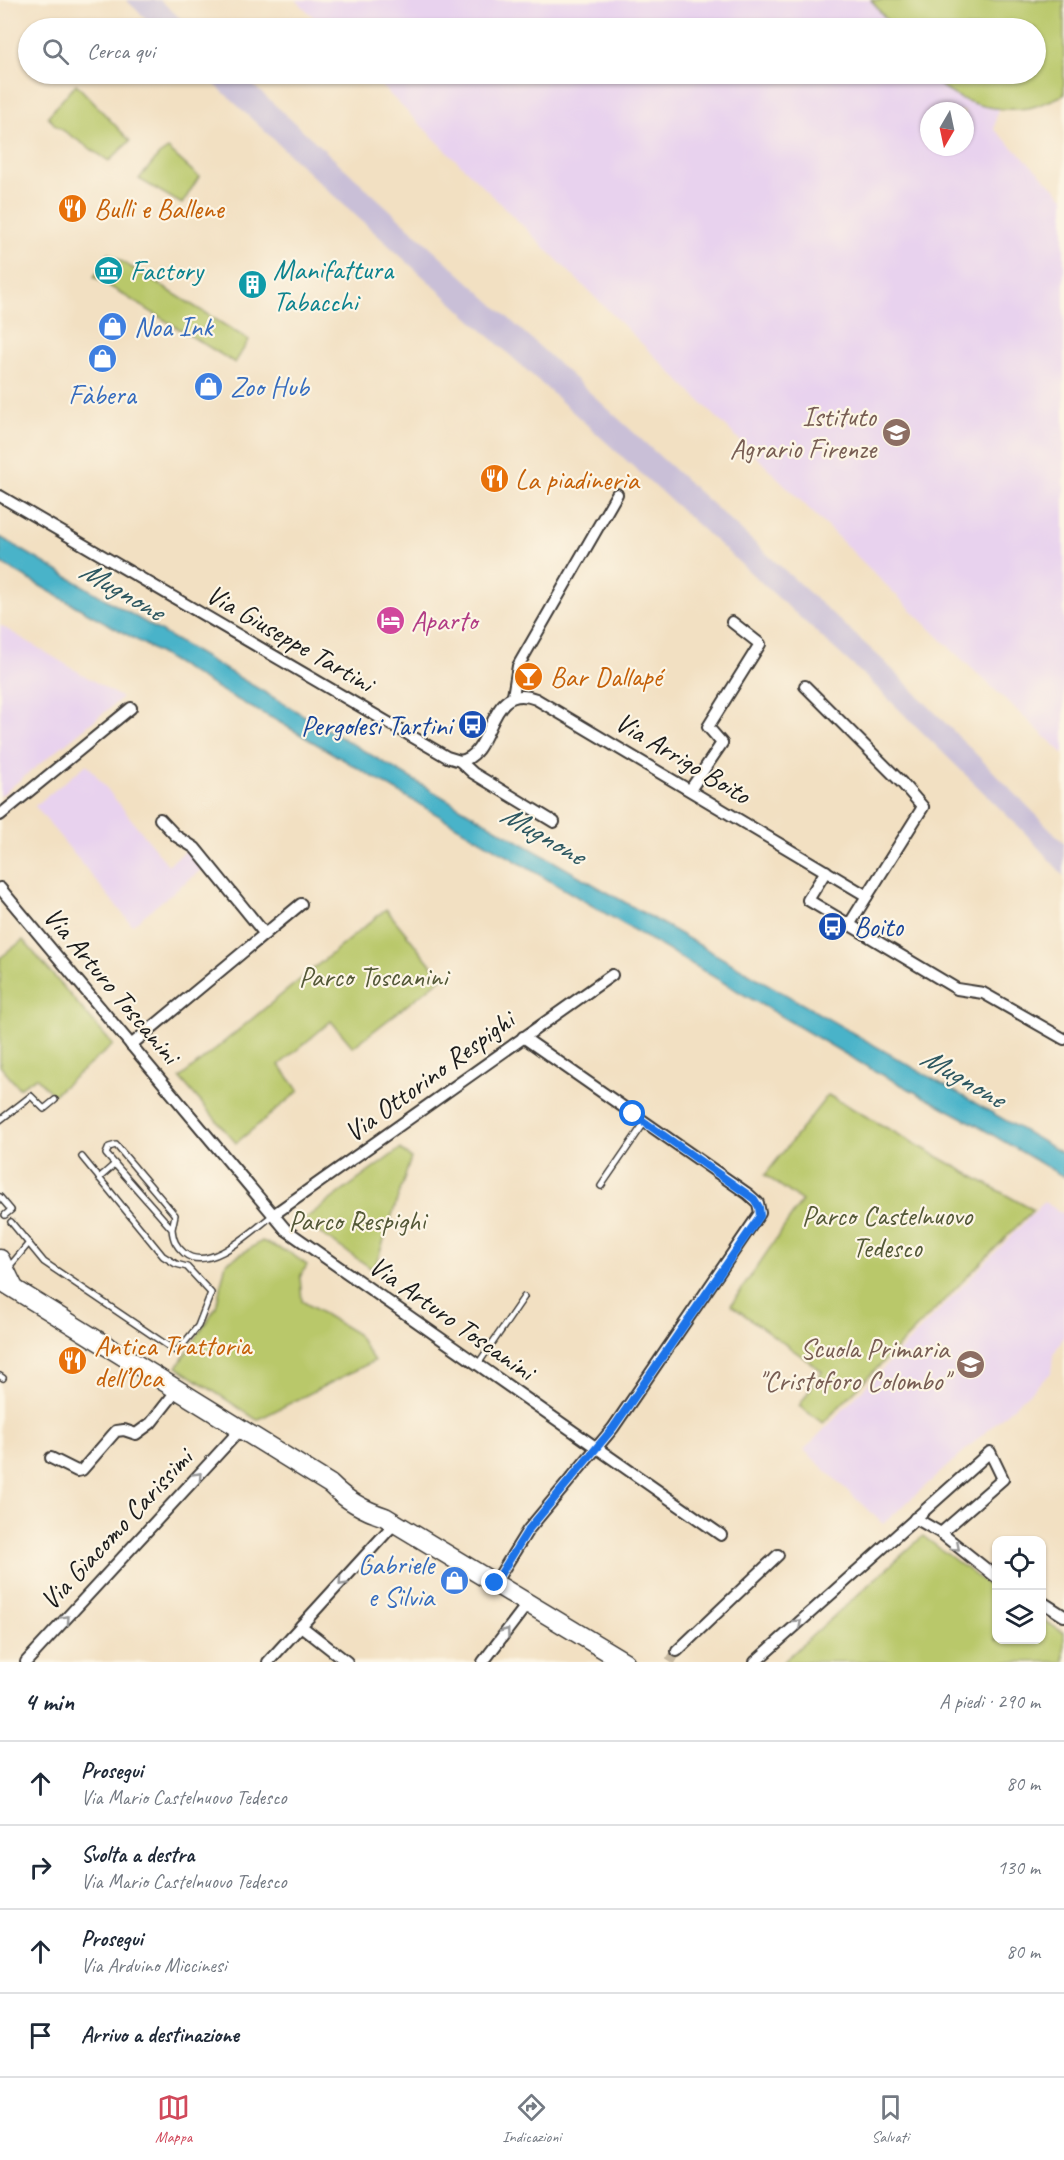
<!DOCTYPE html>
<html lang="it">
<meta charset="utf-8">
<style>
:root{--surface:#fff;--page:#f2f2f3;--text:#1f2937;--muted:#747a83;--line:#e0e1e3;--accent:#d1495b}
body{margin:0;font-family:Caveat,sans-serif;background:var(--page);color:var(--text)}
.controls{position:absolute;right:18px;bottom:18px;display:grid;overflow:hidden;border-radius:12px;box-shadow:0 2px 4px #0004}
.controls button{width:54px;height:54px;display:grid;place-items:center;padding:0;border:0;border-bottom:2px solid var(--line);background:var(--surface);color:var(--text);font:30px sans-serif}
.compass{position:absolute;left:920px;top:102px;width:54px;height:54px;border-radius:50%;background:var(--surface);box-shadow:0 2px 4px #0004;rotate:189deg}
.stop{position:absolute;width:18px;height:18px;margin:-14px;border:4px solid #1a73e8;border-radius:50%;background:#fff}
.stop.end{background:#1a73e8;border-color:#fff;box-shadow:0 2px 6px #0008}
.list{margin:0;padding:0;list-style:none}
h2{display:flex;justify-content:space-between;align-items:center;height:78px;margin:0;padding:0 24px;font-size:26px}
h2 small{font-size:20px;font-weight:400;color:var(--muted)}
.list li{display:grid;grid-template-columns:39px 1fr auto;gap:18px;align-items:center;box-sizing:border-box;height:84px;padding:0 24px;border-top:2px solid var(--line)}
.list b{display:block;font-size:22px;white-space:nowrap}
.list p{margin:0;font-size:20px;white-space:nowrap;color:var(--muted)}
.list em{font-size:20px;font-style:normal;color:var(--muted)}
.icon{flex:none;width:33px;height:33px;fill:none;stroke:currentColor;stroke-width:2;stroke-linecap:round;stroke-linejoin:round}
.map{position:relative;flex:none;width:1064px;height:1662px;overflow:hidden}
.search{position:absolute;background:var(--surface);box-shadow:0 2px 4px #0004;left:18px;right:18px;top:18px;height:66px;display:flex;align-items:center;gap:15px;box-sizing:border-box;padding:0 21px;border-radius:33px;color:var(--muted);font-size:22px}
.sheet{height:414px;background:var(--surface)}
nav{display:flex;justify-content:space-around;align-items:center;box-sizing:border-box;height:84px;border-top:2px solid var(--line);background:var(--surface);font-size:16px;color:var(--muted)}
nav a{display:grid;justify-items:center;gap:3px}
nav .on{color:var(--accent)}
.map>svg:first-child{display:block}
</style>
<div class="map">
<svg width="1064" height="1662" viewBox="0 0 1064 1662">
<rect width="100%" height="100%" fill="#fcf5e5"/>
<filter id="ink" filterUnits="userSpaceOnUse"><feTurbulence type="fractalNoise" baseFrequency=".0167" numOctaves="2"/><feDisplacementMap in="SourceGraphic" scale="12" xChannelSelector="R" yChannelSelector="G"/><feConvolveMatrix kernelMatrix="1 2 1 2 8 2 1 2 1" color-interpolation-filters="sRGB"/></filter>
<filter id="wash" filterUnits="userSpaceOnUse"><feTurbulence type="fractalNoise" baseFrequency=".008" numOctaves="4" result="noise"/><feDisplacementMap in="SourceGraphic" scale="24" xChannelSelector="R" yChannelSelector="G"/><feGaussianBlur stdDeviation="1.35" result="paint"/><feColorMatrix in="noise" values="0 0 0 0 0 0 0 0 0 0 0 0 0 0 0 0 0 1.4 0 .05"/><feComposite in="paint" operator="in"/></filter>
<g filter="url(#wash)">
<rect width="100%" height="100%" fill="#f2e0c2"/>
<!-- built -->
<g fill="#e8d2ee" fill-rule="evenodd">
<path d="M296,0h575l22,28h-568z"/>
<path d="M369,74h560l37,28 32,6 -4,21 70,68v557l-110,-102zM929,111h36v36h-36z"/>
<path d="M0,625l122,73 -122,98z"/>
<path d="M87,764l81,101 19,-15 15,19 -70,56 -97,-119z"/>
<path d="M1044,1202l20,12v122l-11,19 -2,18 -168,151 -79,-74z"/>
</g>
<!-- industrial -->
<g fill="#c9bfd7">
<path d="M126,0h34l31,28h-35z"/>
<path d="M204,74h37l643,587 180,182v33l-38,-42 -158,-155 -546,-494z"/>
</g>
<!-- green -->
<g fill="#b9c86a" stroke="#6a7243" stroke-width="1.5">
<path d="M871,0h193v95c-11,4 -24,11 -36,13 -35,5 -76,-6 -99,-34h107v-46h-143z"/>
<path d="M76,84l54,57 -21,20 -54,-36 -7,-9z"/>
<path d="M168,149l31,28 -17,27 -43,-25 20,-24z"/>
<path d="M108,253l141,87 -14,23 -141,-86z"/>
<path d="M386,909l56,69 -89,69 -22,-26 -52,44 20,26 -63,52 -56,-65z"/>
<path d="M23,940l90,105 -60,50 -17,-18 -17,11 -19,-22v-108z"/>
<path d="M828,1095l205,115 -210,213 -24,-17 23,-35 -91,-66 71,-104 -37,-26z"/>
<path d="M400,1149l11,9 -37,112 -72,-49z"/>
<path d="M262,1241l28,12 17,12 -7,12 2,24 55,33 17,27 -117,59 -80,-53 39,-60 10,-44z"/>
<path d="M923,1536l73,55v49h46v-21l22,14v29h-281z"/>
</g>
<!-- water -->
<path fill="#4ab3c9" stroke="#336872" stroke-width="1.5" d="M0,537l497,292 567,325v23l-93,-55 -107,-57 -590,-346c-46,-22 -84,-48 -127,-73 -49,-28 -99,-54 -147,-84z"/>
</g>
<g filter="url(#ink)">
<g fill="none" stroke-linecap="round" stroke-linejoin="round">
<!-- street-tunnel -->
<path stroke="#c7b9a1" stroke-width="10" stroke-dasharray="10 5" stroke-linecap="butt" d="M670,1662l7,-11"/>
<defs>
<g id="lane">
<path d="M0,1120l31,-24 13,13 11,-9"/>
<path d="M99,1178l16,-14"/>
<path d="M601,1186l44,-64"/>
<path d="M0,1197l11,13 -6,5"/>
<path d="M11,1222l33,40 133,90 21,-26 13,-33 -24,-26 -11,-3 -13,-8 -81,-99"/>
<path d="M172,1229l3,-14 -59,-70 -7,2 -3,7 66,75c1,11 4,17 12,24 25,21 69,-23 89,-38"/>
<path d="M9,1267l20,-24"/>
<path d="M478,1364l46,-67"/>
<path d="M0,1376l3,2"/>
</g>
<g id="street">
<path d="M0,496l447,261 13,4 13,12 81,49"/>
<path d="M805,686l97,97 21,24 -56,89"/>
<path d="M513,696l5,-30 99,-172"/>
<path d="M460,761c36,-5 26,-81 76,-62l331,197 -18,29"/>
<path d="M690,790l32,-47 -14,-16 52,-83 -28,-22"/>
<path d="M0,815l131,-107"/>
<path d="M160,819l16,17 19,12 70,86"/>
<path d="M826,871l-18,29 149,89 26,4 81,46"/>
<path d="M0,888l286,342 435,305"/>
<path d="M131,1045l170,-141"/>
<path d="M273,1215l339,-240"/>
<path d="M51,1458l26,13 5,-1 34,-39 8,-1 12,4 15,-11 26,-33"/>
<path d="M915,1518l26,15 55,44"/>
<path d="M495,1583l33,-53 85,-102 147,-215 -2,-10 -10,-9 -225,-157"/>
<path d="M1042,1602l22,14"/>
<path d="M301,1626l46,36"/>
<path d="M677,1651l101,-96"/>
<path d="M26,1662l215,-233"/>
<path d="M268,1662l127,-139"/>
<path d="M483,1662l45,-59"/>
<path d="M755,1662l235,-210 13,27 -62,54"/>
</g>
<g id="primary">
<path d="M0,1259l13,27"/>
<path d="M0,1280l330,204c16,16 33,26 55,33l240,145"/>
</g>
</defs>
<!-- lane casing -->
<use href="#lane" stroke="#3c3935" stroke-width="8"/>
<!-- street casing -->
<use href="#street" stroke="#3c3935" stroke-width="14"/>
<!-- primary casing -->
<use href="#primary" stroke="#3c3935" stroke-width="21"/>
<!-- lane -->
<use href="#lane" stroke="#fff" stroke-width="5"/>
<!-- street -->
<use href="#street" stroke="#fff" stroke-width="10"/>
<!-- primary -->
<use href="#primary" stroke="#fff" stroke-width="18"/>
</g>
<!-- one-way arrows -->
<defs><path id="oneway-chevron" d="M-2-3.5L2.5 0L-2 3.5" fill="none" stroke-width="1.6" stroke-linecap="round" stroke-linejoin="round" transform="scale(1.5)"/></defs>
<g stroke="#999">
<use href="#oneway-chevron" transform="translate(198 1476) rotate(-47)"/>
<use href="#oneway-chevron" transform="translate(956 1547) rotate(41)"/>
<use href="#oneway-chevron" transform="translate(342 1582) rotate(133)"/>
<use href="#oneway-chevron" transform="translate(66 1619) rotate(-47)"/>
<use href="#oneway-chevron" transform="translate(798 1623) rotate(-42)"/>
<use href="#oneway-chevron" transform="translate(506 1632) rotate(-53)"/>
</g>
</g>
<g fill="none" stroke-linecap="round" stroke-linejoin="round" filter="url(#ink)">
<!-- route -->
<path stroke="#1a73e8" stroke-width="8" d="M495,1583l33,-53 85,-102 147,-212 -1,-9 -5,-8 -121,-85"/>
</g>
<!-- icons -->
<defs>
<symbol id="restaurant-disc" viewBox="-11 -11 22 22"><circle r="9.5" fill="#e8710a" stroke="#fcf5e5"/><path d="M-5-6h1v4h1v-4h1v4h1v-4h1v5L-1.5 .5V6h-2V.5L-5-1ZM5-6V6H3V1.5H1.5Q1.5-4 5-6Z" fill="#fff"/></symbol>
<symbol id="museum-disc" viewBox="-11 -11 22 22"><circle r="9.5" fill="#0f9aa8" stroke="#fcf5e5"/><path d="M0-6L6-3V-2H-6V-3ZM-5-1h2V3h-2ZM-1-1h2V3h-2ZM3-1h2V3H3ZM-6 4H6V6H-6Z" fill="#fff"/></symbol>
<symbol id="building-disc" viewBox="-11 -11 22 22"><circle r="9.5" fill="#0f9aa8" stroke="#fcf5e5"/><path d="M-4-6H4V6H1V3H-1V6H-4ZM-2.5-4.3h1.7v1.8h-1.7ZM.8-4.3h1.7v1.8H.8ZM-2.5-1h1.7V.8h-1.7ZM.8-1h1.7V.8H.8Z" fill="#fff"/></symbol>
<symbol id="shop-disc" viewBox="-11 -11 22 22"><circle r="9.5" fill="#3f7fe0" stroke="#fcf5e5"/><path d="M-5-2.5h2.3a2.7 3.5 0 0 1 5.4 0H5L5.5 6h-11ZM-1.5-2.5h3a1.5 2.3 0 0 0-3 0Z" fill="#fff"/></symbol>
<symbol id="school-disc" viewBox="-11 -11 22 22"><circle r="9.5" fill="#8d6e63" stroke="#fcf5e5"/><path d="M0-5L7-2L0 1L-7-2ZM-4 1L0 2.5L4 1V4Q0 6-4 4Z" fill="#fff"/></symbol>
<symbol id="hotel-disc" viewBox="-11 -11 22 22"><circle r="9.5" fill="#d1479c" stroke="#fcf5e5"/><path d="M-6-4.5h1.5V1H6V5H4.5V3h-9V5H-6ZM-4 0a1.8 1.8 0 1 1 3.6 0ZM.5 0V-2.5h3Q6-2.5 6 0Z" fill="#fff"/></symbol>
<symbol id="bar-disc" viewBox="-11 -11 22 22"><circle r="9.5" fill="#e8710a" stroke="#fcf5e5"/><path d="M-6-5H6L.8 .8V4.5H3.5V6h-7V4.5H-.8V.8Z" fill="#fff"/></symbol>
<symbol id="bus-disc" viewBox="-11 -11 22 22"><circle r="9.5" fill="#1a4fb4" stroke="#fcf5e5"/><path d="M-5-6H5V4H4V6H2V4H-2V6H-4V4H-5ZM-3.5-4V0h7V-4ZM-3.5 1.2v1.5H-2V1.2ZM2 1.2v1.5H3.5V1.2Z" fill="#fff"/></symbol>
</defs>
<g fill-rule="evenodd">
<use href="#restaurant-disc" x="56" y="192" width="33" height="33"/>
<use href="#museum-disc" x="92" y="254" width="33" height="33"/>
<use href="#building-disc" x="236" y="268" width="33" height="33"/>
<use href="#shop-disc" x="96" y="310" width="33" height="33"/>
<use href="#shop-disc" x="86" y="342" width="33" height="33"/>
<use href="#shop-disc" x="192" y="370" width="33" height="33"/>
<use href="#school-disc" x="880" y="416" width="33" height="33"/>
<use href="#restaurant-disc" x="478" y="462" width="33" height="33"/>
<use href="#hotel-disc" x="374" y="604" width="33" height="33"/>
<use href="#bar-disc" x="512" y="660" width="33" height="33"/>
<use href="#bus-disc" x="456" y="708" width="33" height="33"/>
<use href="#bus-disc" x="816" y="910" width="33" height="33"/>
<use href="#restaurant-disc" x="56" y="1344" width="33" height="33"/>
<use href="#school-disc" x="954" y="1348" width="33" height="33"/>
<use href="#shop-disc" x="438" y="1564" width="33" height="33"/>
</g>
<g text-anchor="middle" dominant-baseline="central" stroke-width="4.5" stroke-linejoin="round" paint-order="stroke">
<!-- food labels -->
<g font-size="28" fill="#c56008" stroke="#fcf5e5" text-anchor="start">
<text x="94" y="208">Bulli e Ballene</text>
<text x="515" y="479">La piadineria</text>
<text x="550" y="676">Bar Dallapé</text>
<text x="94" y="1345">Antica Trattoria<tspan x="94" dy="32">dell’Oca</tspan></text>
</g>
<!-- culture labels -->
<g font-size="28" fill="#0d838f" stroke="#fcf5e5" text-anchor="start">
<text x="273" y="269">Manifattura<tspan x="273" dy="32">Tabacchi</tspan></text>
<text x="130" y="270">Factory</text>
</g>
<!-- shop labels -->
<g font-size="28" fill="#366cbe" stroke="#fcf5e5" text-anchor="start">
<text x="134" y="326">Noa Ink</text>
<text x="230" y="386">Zoo Hub</text>
<text x="102" y="394" text-anchor="middle">Fàbera</text>
<text x="434" y="1564" text-anchor="end">Gabriele<tspan x="434" dy="32">e Silvia</tspan></text>
</g>
<!-- education labels -->
<g font-size="28" fill="#785e54" stroke="#fcf5e5" text-anchor="end">
<text x="876" y="416">Istituto<tspan x="876" dy="32">Agrario Firenze</tspan></text>
<text x="949" y="1348">Scuola Primaria<tspan x="949" dy="32">"Cristoforo Colombo"</tspan></text>
</g>
<!-- hotel labels -->
<g font-size="28" fill="#b23c85" stroke="#fcf5e5" text-anchor="start">
<text x="411" y="620">Aparto</text>
</g>
<!-- street labels -->
<g font-size="28" fill="#1c1c1c" stroke="#fcf5e5">
<text transform="translate(290 638) rotate(30)">Via Giuseppe Tartini</text>
<text transform="translate(683 758) rotate(31)">Via Arrigo Boito</text>
<text transform="translate(112 985) rotate(50)">Via Arturo Toscanini</text>
<text transform="translate(429 1076) rotate(-36)">Via Ottorino Respighi</text>
<text transform="translate(452 1318) rotate(35)">Via Arturo Toscanini</text>
<text transform="translate(116 1529) rotate(-47)">Via Giacomo Carissimi</text>
</g>
<!-- transit labels -->
<g font-size="28" fill="#164399" stroke="#fcf5e5" text-anchor="end">
<text x="452" y="725">Pergolesi Tartini</text>
<text x="854" y="926" text-anchor="start">Boito</text>
</g>
<!-- park labels -->
<g font-size="28" fill="#535837" stroke="#fcf5e5">
<text x="373" y="976">Parco Toscanini</text>
<text x="887" y="1215">Parco Castelnuovo<tspan x="887" dy="32">Tedesco</tspan></text>
<text x="357" y="1220">Parco Respighi</text>
</g>
<!-- water labels -->
<g font-size="30" font-style="italic" fill="#2e5861" stroke="#fcf5e5">
<text transform="translate(122 590) rotate(30)">Mugnone</text>
<text transform="translate(543 834) rotate(30)">Mugnone</text>
<text transform="translate(963 1077) rotate(30)">Mugnone</text>
</g>
</g>
</svg>
<div class="controls">
<button><svg class="icon" aria-label="locate" viewBox="0 0 24 24"><circle cx="12" cy="12" r="6"/><path d="M12 2v4M12 18v4M2 12h4M18 12h4"/></svg></button>
<button><svg class="icon" aria-label="layers" viewBox="0 0 24 24"><path d="M12 4l9 5-9 5-9-5zM3 14l9 5 9-5"/></svg></button>
</div>
<svg class="compass" viewBox="-18 -18 36 36"><path d="M0-13l5 13h-10z" fill="#e53935"/><path d="M0 13l5-13h-10z" fill="#747a83"/></svg>
<div class="stop" style="left:633px;top:1114px"></div>
<div class="stop end" style="left:495px;top:1583px"></div>
<div class="search"><svg class="icon" aria-label="search" viewBox="0 0 24 24"><circle cx="10" cy="10" r="6"/><path d="M15 15l6 6"/></svg>Cerca qui</div>
</div>
<section class="sheet">
<h2>4 min<small>A piedi · 290 m</small></h2>
<ul class="list">
<li><svg class="icon" aria-label="ahead" viewBox="0 0 24 24"><path d="M12 20V5M6 11l6-6 6 6"/></svg><div><b>Prosegui</b><p>Via Mario Castelnuovo Tedesco</p></div><em>80 m</em></li>
<li><svg class="icon" aria-label="right" viewBox="0 0 24 24"><path d="M7 20v-9h11M14 6l5 5-5 5"/></svg><div><b>Svolta a destra</b><p>Via Mario Castelnuovo Tedesco</p></div><em>130 m</em></li>
<li><svg class="icon" aria-label="ahead" viewBox="0 0 24 24"><path d="M12 20V5M6 11l6-6 6 6"/></svg><div><b>Prosegui</b><p>Via Arduino Miccinesi</p></div><em>80 m</em></li>
<li><svg class="icon" aria-label="arrive" viewBox="0 0 24 24"><path d="M6 21V4h12l-3 4 3 4H6"/></svg><div><b>Arrivo a destinazione</b></div></li>
</ul>
</section>
<nav>
<a class="on"><svg class="icon" aria-label="map" viewBox="0 0 24 24"><path d="M3 6l6-2 6 2 6-2v14l-6 2-6-2-6 2zM9 4v14M15 6v14"/></svg>Mappa</a>
<a><svg class="icon" aria-label="directions" viewBox="0 0 24 24"><path d="M12 3l9 9-9 9-9-9zM9 14v-3h6M13 9l2 2-2 2"/></svg>Indicazioni</a>
<a><svg class="icon" aria-label="saved" viewBox="0 0 24 24"><path d="M7 4h10v16l-5-4-5 4z"/></svg>Salvati</a>
</nav>
